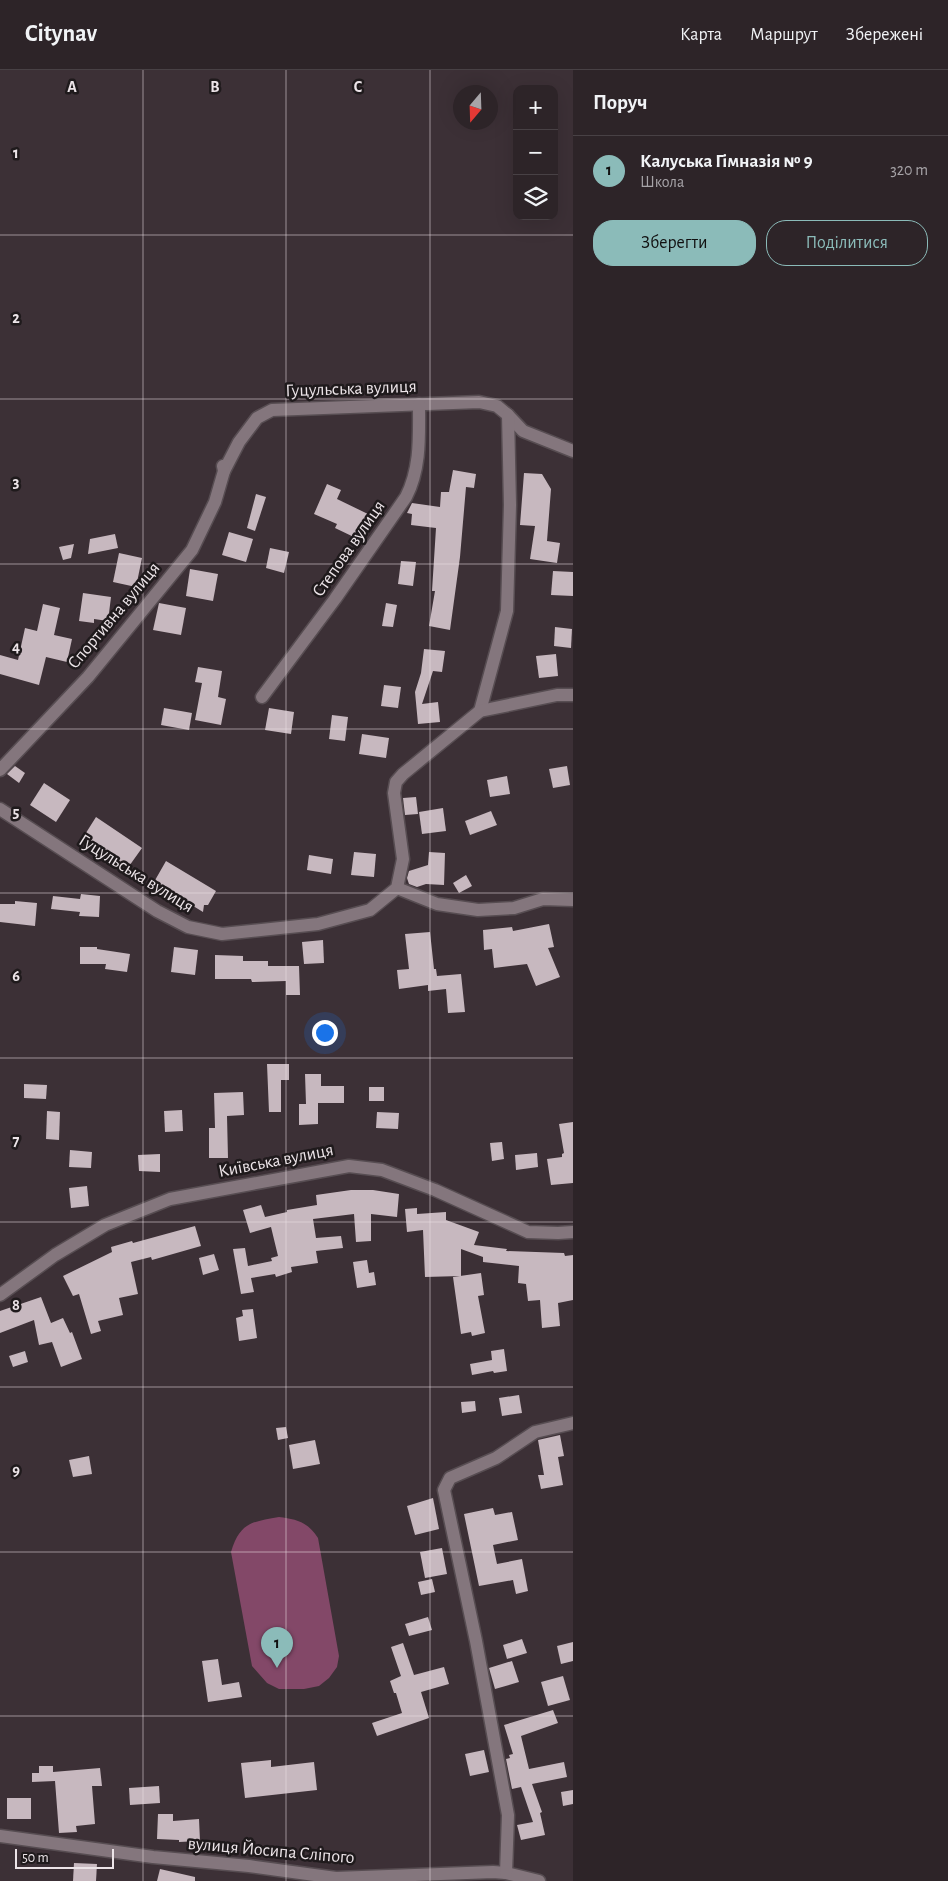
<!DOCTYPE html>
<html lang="uk">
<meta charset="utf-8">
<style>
:root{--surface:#2d2428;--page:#393034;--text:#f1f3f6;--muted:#a7a4a8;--line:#484145;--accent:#8bbbb9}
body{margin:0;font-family:"Alegreya Sans",sans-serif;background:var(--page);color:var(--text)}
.controls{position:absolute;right:15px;top:15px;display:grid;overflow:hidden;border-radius:10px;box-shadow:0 5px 20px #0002}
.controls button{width:45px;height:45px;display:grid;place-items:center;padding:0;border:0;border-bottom:1px solid var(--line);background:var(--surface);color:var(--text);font:25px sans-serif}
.compass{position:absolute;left:453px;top:15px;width:45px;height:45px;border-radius:50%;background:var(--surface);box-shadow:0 5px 20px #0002;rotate:199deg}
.scale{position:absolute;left:15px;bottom:12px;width:99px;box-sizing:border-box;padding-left:5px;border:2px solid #ece4e8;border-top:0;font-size:14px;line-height:18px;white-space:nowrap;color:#ece4e8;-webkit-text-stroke:4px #1f1a1c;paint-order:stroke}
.you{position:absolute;left:324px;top:962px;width:18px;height:18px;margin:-12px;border:4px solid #fff;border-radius:50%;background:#1a73e8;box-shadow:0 0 0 8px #1a73e833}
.badge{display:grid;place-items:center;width:32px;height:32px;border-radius:50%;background:var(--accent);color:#111;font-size:16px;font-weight:700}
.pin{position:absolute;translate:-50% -41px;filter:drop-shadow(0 1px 2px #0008)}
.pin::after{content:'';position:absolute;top:26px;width:18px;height:15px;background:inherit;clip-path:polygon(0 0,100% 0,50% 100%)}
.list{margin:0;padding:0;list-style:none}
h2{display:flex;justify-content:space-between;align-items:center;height:65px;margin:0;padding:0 20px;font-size:21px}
h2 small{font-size:16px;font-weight:400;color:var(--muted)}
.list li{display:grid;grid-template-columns:32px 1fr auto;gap:15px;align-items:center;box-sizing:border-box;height:70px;padding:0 20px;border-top:1px solid var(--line)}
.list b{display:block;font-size:19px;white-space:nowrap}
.list p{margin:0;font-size:16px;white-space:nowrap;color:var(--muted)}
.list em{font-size:16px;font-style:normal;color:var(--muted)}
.actions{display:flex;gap:10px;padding:15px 20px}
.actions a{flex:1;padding:11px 0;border:1px solid var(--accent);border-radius:20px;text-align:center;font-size:18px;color:var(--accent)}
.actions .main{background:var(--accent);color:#111}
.icon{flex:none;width:28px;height:28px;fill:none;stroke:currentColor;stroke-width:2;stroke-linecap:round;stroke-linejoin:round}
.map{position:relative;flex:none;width:573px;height:1811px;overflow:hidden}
header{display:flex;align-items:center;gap:30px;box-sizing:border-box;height:70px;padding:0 25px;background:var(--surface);border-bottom:1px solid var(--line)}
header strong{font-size:24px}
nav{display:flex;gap:28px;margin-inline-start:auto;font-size:18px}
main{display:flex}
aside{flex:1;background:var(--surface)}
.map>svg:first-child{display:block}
</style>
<header>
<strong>Citynav</strong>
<nav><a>Карта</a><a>Маршрут</a><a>Збережені</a></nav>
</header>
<main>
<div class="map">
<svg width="573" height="1811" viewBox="0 0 573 1811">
<rect width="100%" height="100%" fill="#3c3036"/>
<!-- green -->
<path fill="#834868" d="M279,1447c17,2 29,5 39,21l21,118 -2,11 -8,11 -10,8 -15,3h-25l-12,-6 -15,-17 -21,-114c9,-30 21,-30 48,-35z"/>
<!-- building -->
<g fill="#c7b8bf">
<path d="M453,400l23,4 -2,14 -8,-1 -6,70 -10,73 -21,-4 6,-35h-3l4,-63 -25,-3 1,-11 -5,-1 5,-10 28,4 1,-15h8z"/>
<path d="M524,403l18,1 9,15 -4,52 13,2 -3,20 -27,-4 5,-33 -15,-1z"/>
<path d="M327,414l14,6 -4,9 33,16 -12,24 -23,-11 2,-4 -23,-10z"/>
<path d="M256,424l10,3 -11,34 -8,-3z"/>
<path d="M229,462l24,7 -7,23 -24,-7z"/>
<path d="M115,464l3,14 -30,6 2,-15z"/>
<path d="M74,474l-3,14 -8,2 -4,-13z"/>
<path d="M270,478l19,4 -5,21 -18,-5z"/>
<path d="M119,483l23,5 -6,29 -23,-5z"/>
<path d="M401,491l15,1 -3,24 -15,-2z"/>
<path d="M190,499l28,5 -5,27 -27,-5z"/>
<path d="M553,501l20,1v24l-22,-1z"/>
<path d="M83,523l28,4 -3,24 -14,-2v4l-15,-2z"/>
<path d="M159,533l27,5 -5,27 -28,-5z"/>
<path d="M386,533l11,2 -4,22 -11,-1z"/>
<path d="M43,534l17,4 -6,27 18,4 -5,23 -21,-5 -7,28 -39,-11v-19l18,5 7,-32 12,3z"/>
<path d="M555,557l17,2 -1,19 -17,-2z"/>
<path d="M424,579l21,2 -3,21 -9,-1 -11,33 16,-2 2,20 -22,2 -3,-32 6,-19z"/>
<path d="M556,584l2,22 -19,2 -3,-22z"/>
<path d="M198,597l24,4 -4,26 8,2 -5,26 -26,-5 7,-37 -7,-1z"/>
<path d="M384,615l17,2 -3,21 -17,-2z"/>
<path d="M164,638l28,5 -3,17 -28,-5z"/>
<path d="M269,638l25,4 -3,22 -26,-4z"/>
<path d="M332,645l16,2 -3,24 -16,-2z"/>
<path d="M362,664l27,4 -3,20 -27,-4z"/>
<path d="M15,696l10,7 -6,10 -12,-9z"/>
<path d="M567,696l3,19 -17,3 -4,-19z"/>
<path d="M507,706l3,18 -20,3 -3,-17z"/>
<path d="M44,713l26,17 -14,22 -26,-17z"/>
<path d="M416,727l2,17 -13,1 -2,-17z"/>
<path d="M443,738l3,23 -24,3 -3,-22z"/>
<path d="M491,741l6,14 -27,10 -5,-14z"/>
<path d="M96,747l46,31 -15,21 -21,-15 1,-2 -23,-16z"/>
<path d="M354,782l22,2 -2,23 -23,-2z"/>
<path d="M429,782l16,1 -1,32 -18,-1 -9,3 -8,-3 -2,-6 2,-7 19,-6z"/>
<path d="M309,785l24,4 -2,15 -24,-4z"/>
<path d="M166,791l50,30 -8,14h-4l-1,7 -49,-30z"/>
<path d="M466,805l6,11 -13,7 -6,-10z"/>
<path d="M81,824l19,2 -1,21 -20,-1 1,-4 -29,-3 2,-13 27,3z"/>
<path d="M15,831l22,2 -2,23 -35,-4v-18h15z"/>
<path d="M549,854l5,23 -6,1 12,29 -24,9 -9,-22 -33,4 -2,-19 -8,1 -1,-20 29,-3 1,4z"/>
<path d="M430,862l4,37h2l1,7 24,-2 4,38 -17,1 -2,-24 -18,2v-6l-29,4 -2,-19 12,-1 -4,-35z"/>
<path d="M323,870l1,23 -20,1 -2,-22z"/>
<path d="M80,877h17v2l33,5 -3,18 -22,-3 1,-5h-26z"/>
<path d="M174,877l24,3 -3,25 -24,-3z"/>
<path d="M215,885l28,1v5h25v5h31l1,29h-14v-14l-34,1 -1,-3h-36z"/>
<path d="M267,994h22v16h-8v32h-12z"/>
<path d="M305,1004h16v12h23v17h-26v21l-19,1v-21h7z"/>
<path d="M24,1014l23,1 -1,14 -22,-1z"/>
<rect x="369" y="1017" width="15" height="14"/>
<path d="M243,1022l1,23 -17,1 1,42h-19v-30h6l-1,-35z"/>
<path d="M182,1040l1,21 -18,1 -1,-21z"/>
<path d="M47,1041l13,1 -1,28 -13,-1z"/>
<path d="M377,1042l22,1 -1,16 -22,-1z"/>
<path d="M573,1052v61l-22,2 -4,-26 15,-2v-3l2,-1 -5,-29z"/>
<path d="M502,1072l2,17 -12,2 -2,-18z"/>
<path d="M70,1080l22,2 -1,16 -22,-1z"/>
<path d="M537,1083l1,14 -22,3 -1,-15z"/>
<path d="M160,1084v18l-21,-1 -1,-16z"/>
<path d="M87,1116l2,20 -18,2 -2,-20z"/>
<path d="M351,1120h22l26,4 -2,23 -26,-3v27l-15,1 -2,-28 -41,5 3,19 25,-2 2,12 -27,3 2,12 -27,4 1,5 -16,5 -1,-3 -24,4 3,14 -13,2 -8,-45 12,-1 3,18 24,-5 -1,-3 7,-2 -7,-29 -21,6 -7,-23 18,-5 4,12 22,-5v-2l30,-5 -1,-10z"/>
<path d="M417,1138v6l29,-2v8l33,12 -5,13 33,4 -1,2 58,2 1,3 8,-1v45l-15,3 2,23 -18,2 -2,-28 -12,1 -2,-17 -8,-1 1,-17 -36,-4v-5l-22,-8v27l-36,1 -2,-47 -16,2 -2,-23z"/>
<path d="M195,1156l6,20 -49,14 -1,-3 -20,5 7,32 -19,4 4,17 -25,6 3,10 -10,3 -12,-40 -6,2 -10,-20 49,-24 -1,-5 21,-6 1,2z"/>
<path d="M214,1184l5,16 -16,5 -4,-17z"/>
<path d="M367,1190l2,13 5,-1 2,13 -19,3 -4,-26z"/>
<path d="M481,1203l3,22 -6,1 7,37 -13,3 -1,-4 -10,2 -8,-57z"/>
<path d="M41,1227l10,26 12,-5 7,15 2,-1 10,27 -21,8 -9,-25 -13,3 -5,-25 -34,13v-22z"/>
<path d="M253,1239l4,29 -18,3 -3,-23 7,-2 -1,-6z"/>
<path d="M504,1279l3,22 -13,2 -1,-2 -21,4 -2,-11 22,-4 -1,-9z"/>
<path d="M25,1281l3,11 -15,5 -4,-11z"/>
<path d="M519,1325l3,18 -20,3 -3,-18z"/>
<path d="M475,1331l1,10 -14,2 -1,-11z"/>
<path d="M286,1357l2,11 -10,2 -2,-12z"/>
<path d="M560,1365l4,21 -6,1 5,28 -22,4 -3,-14h6l-6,-35z"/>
<path d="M315,1370l5,24 -27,5 -4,-24z"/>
<path d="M89,1386l3,18 -19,3 -4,-17z"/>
<path d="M433,1428l6,31 -24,6 -8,-29z"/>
<path d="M493,1438l2,7 17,-3 6,28 -25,5 4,19 25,-5 6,32 -12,3 -3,-14 -34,6 -15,-72z"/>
<path d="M442,1478l5,26 -22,4 -5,-26z"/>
<path d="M432,1509l3,13 -14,3 -3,-13z"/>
<path d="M428,1547l4,13 -23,6 -4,-12z"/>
<path d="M522,1569l5,14 -20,6 -4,-14z"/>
<path d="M573,1572v19l-12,3 -4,-18z"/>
<path d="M403,1573l11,32 30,-8 5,17 -28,8 8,26 -52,18 -5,-13 30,-10 -6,-20h-2l-4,-12 11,-5 -10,-29z"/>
<path d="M218,1589l4,26 17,-3 3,15 -34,5 -6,-41z"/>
<path d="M512,1591l7,21 -24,7 -6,-21z"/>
<path d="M563,1606l7,24 -22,6 -7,-24z"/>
<path d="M553,1640l5,13 -37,13 8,33 35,-7 3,15 -35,7 10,28 -2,1 5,22 -24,5 -4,-15 16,-3 -12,-35 -9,2 -6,-30 4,-1 -1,-3 4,-1 -9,-29z"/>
<path d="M484,1680l5,22 -19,4 -5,-22z"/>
<path d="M271,1690v7l43,-5 3,28 -72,8 -4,-35z"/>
<path d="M39,1696h14v6l47,-4 2,18h-10l3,38 -19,2 1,6 -18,1 -4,-52 -23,1v-9h7z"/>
<path d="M159,1716l1,17 -30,2 -1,-17z"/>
<path d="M573,1720v14l-10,2 -2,-14z"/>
<rect x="7" y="1728" width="24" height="21"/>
<path d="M158,1744h15v7l26,-2 1,22 -21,1v-2l-22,-1z"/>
<path d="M74,1793l23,1 -1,17h-23z"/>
<path d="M160,1799l35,8v4h-38z"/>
</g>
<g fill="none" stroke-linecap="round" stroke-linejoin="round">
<defs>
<g id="minor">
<path d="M224,401l15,-29 18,-24 15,-8 207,-8 18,4 11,9 15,16 50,20"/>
<path d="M262,627l73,-98 71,-102c15,-29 13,-61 13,-93"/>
<path d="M480,641l27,-100 3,-106 -2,-90"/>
<path d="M0,700l88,-93 104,-127 23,-48 9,-31 -1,-5"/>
<path d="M0,739l157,102 31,16 34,7 96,-10 52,-14 27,-22 6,-29 -9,-66 2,-11 7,-8 77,-63 77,-16h16"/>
<path d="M397,818l40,16 41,6 36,-2 29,-9 30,1"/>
<path d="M0,1225l55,-40 50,-30 65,-26 179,-33 33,4 53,20 93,42 30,1 15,-1"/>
<path d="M0,1766l153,21 96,9 87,12 157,-6 13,1 33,8"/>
<path d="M506,1803l2,-58 -32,-174 -32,-151 6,-12 46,-20 39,-26 38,-9"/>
</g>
</defs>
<!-- minor casing -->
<use href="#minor" stroke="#574d52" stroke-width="15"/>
<!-- minor -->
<use href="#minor" stroke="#84767d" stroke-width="12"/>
</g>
<!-- grid -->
<path fill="none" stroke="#ece4e8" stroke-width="1" stroke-opacity="0.55" d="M143,0v1811M286,0v1811M430,0v1811M0,165h573M0,329h573M0,494h573M0,659h573M0,823h573M0,988h573M0,1152h573M0,1317h573M0,1482h573M0,1646h573"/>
<g text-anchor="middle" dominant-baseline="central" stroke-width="5" stroke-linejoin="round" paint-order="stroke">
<!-- street labels -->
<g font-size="18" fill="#ece4e8" stroke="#1f1a1c">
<text transform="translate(351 319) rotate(-2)">Гуцульська вулиця</text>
<text transform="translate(349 479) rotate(-55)">Степова вулиця</text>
<text transform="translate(114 546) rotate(-50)">Спортивна вулиця</text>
<text transform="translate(136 804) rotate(32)">Гуцульська вулиця</text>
<text transform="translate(276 1091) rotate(-11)">Київська вулиця</text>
<text transform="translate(271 1781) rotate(5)">вулиця Йосипа Сліпого</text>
</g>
</g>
<g font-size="16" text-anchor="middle" font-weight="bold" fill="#ece4e8" stroke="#1f1a1c" stroke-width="5" stroke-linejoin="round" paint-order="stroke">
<text x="72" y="22">A</text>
<text x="215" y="22">B</text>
<text x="358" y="22">C</text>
<text x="16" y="88">1</text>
<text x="16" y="253">2</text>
<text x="16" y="417">3</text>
<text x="16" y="582">4</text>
<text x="16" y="747">5</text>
<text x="16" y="911">6</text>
<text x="16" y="1076">7</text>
<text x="16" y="1240">8</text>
<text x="16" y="1405">9</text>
</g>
</svg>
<div class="controls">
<button>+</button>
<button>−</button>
<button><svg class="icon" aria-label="layers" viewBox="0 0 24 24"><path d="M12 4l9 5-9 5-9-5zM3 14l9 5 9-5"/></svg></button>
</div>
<svg class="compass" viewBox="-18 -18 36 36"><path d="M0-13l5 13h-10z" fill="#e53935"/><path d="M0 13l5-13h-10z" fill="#a7a4a8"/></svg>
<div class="scale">50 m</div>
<div class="you"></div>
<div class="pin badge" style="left:277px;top:1598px">1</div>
</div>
<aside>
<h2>Поруч<small></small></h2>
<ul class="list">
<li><span class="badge">1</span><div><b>Калуська Гімназія № 9</b><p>Школа</p></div><em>320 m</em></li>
</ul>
<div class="actions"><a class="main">Зберегти</a><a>Поділитися</a></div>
</aside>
</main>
